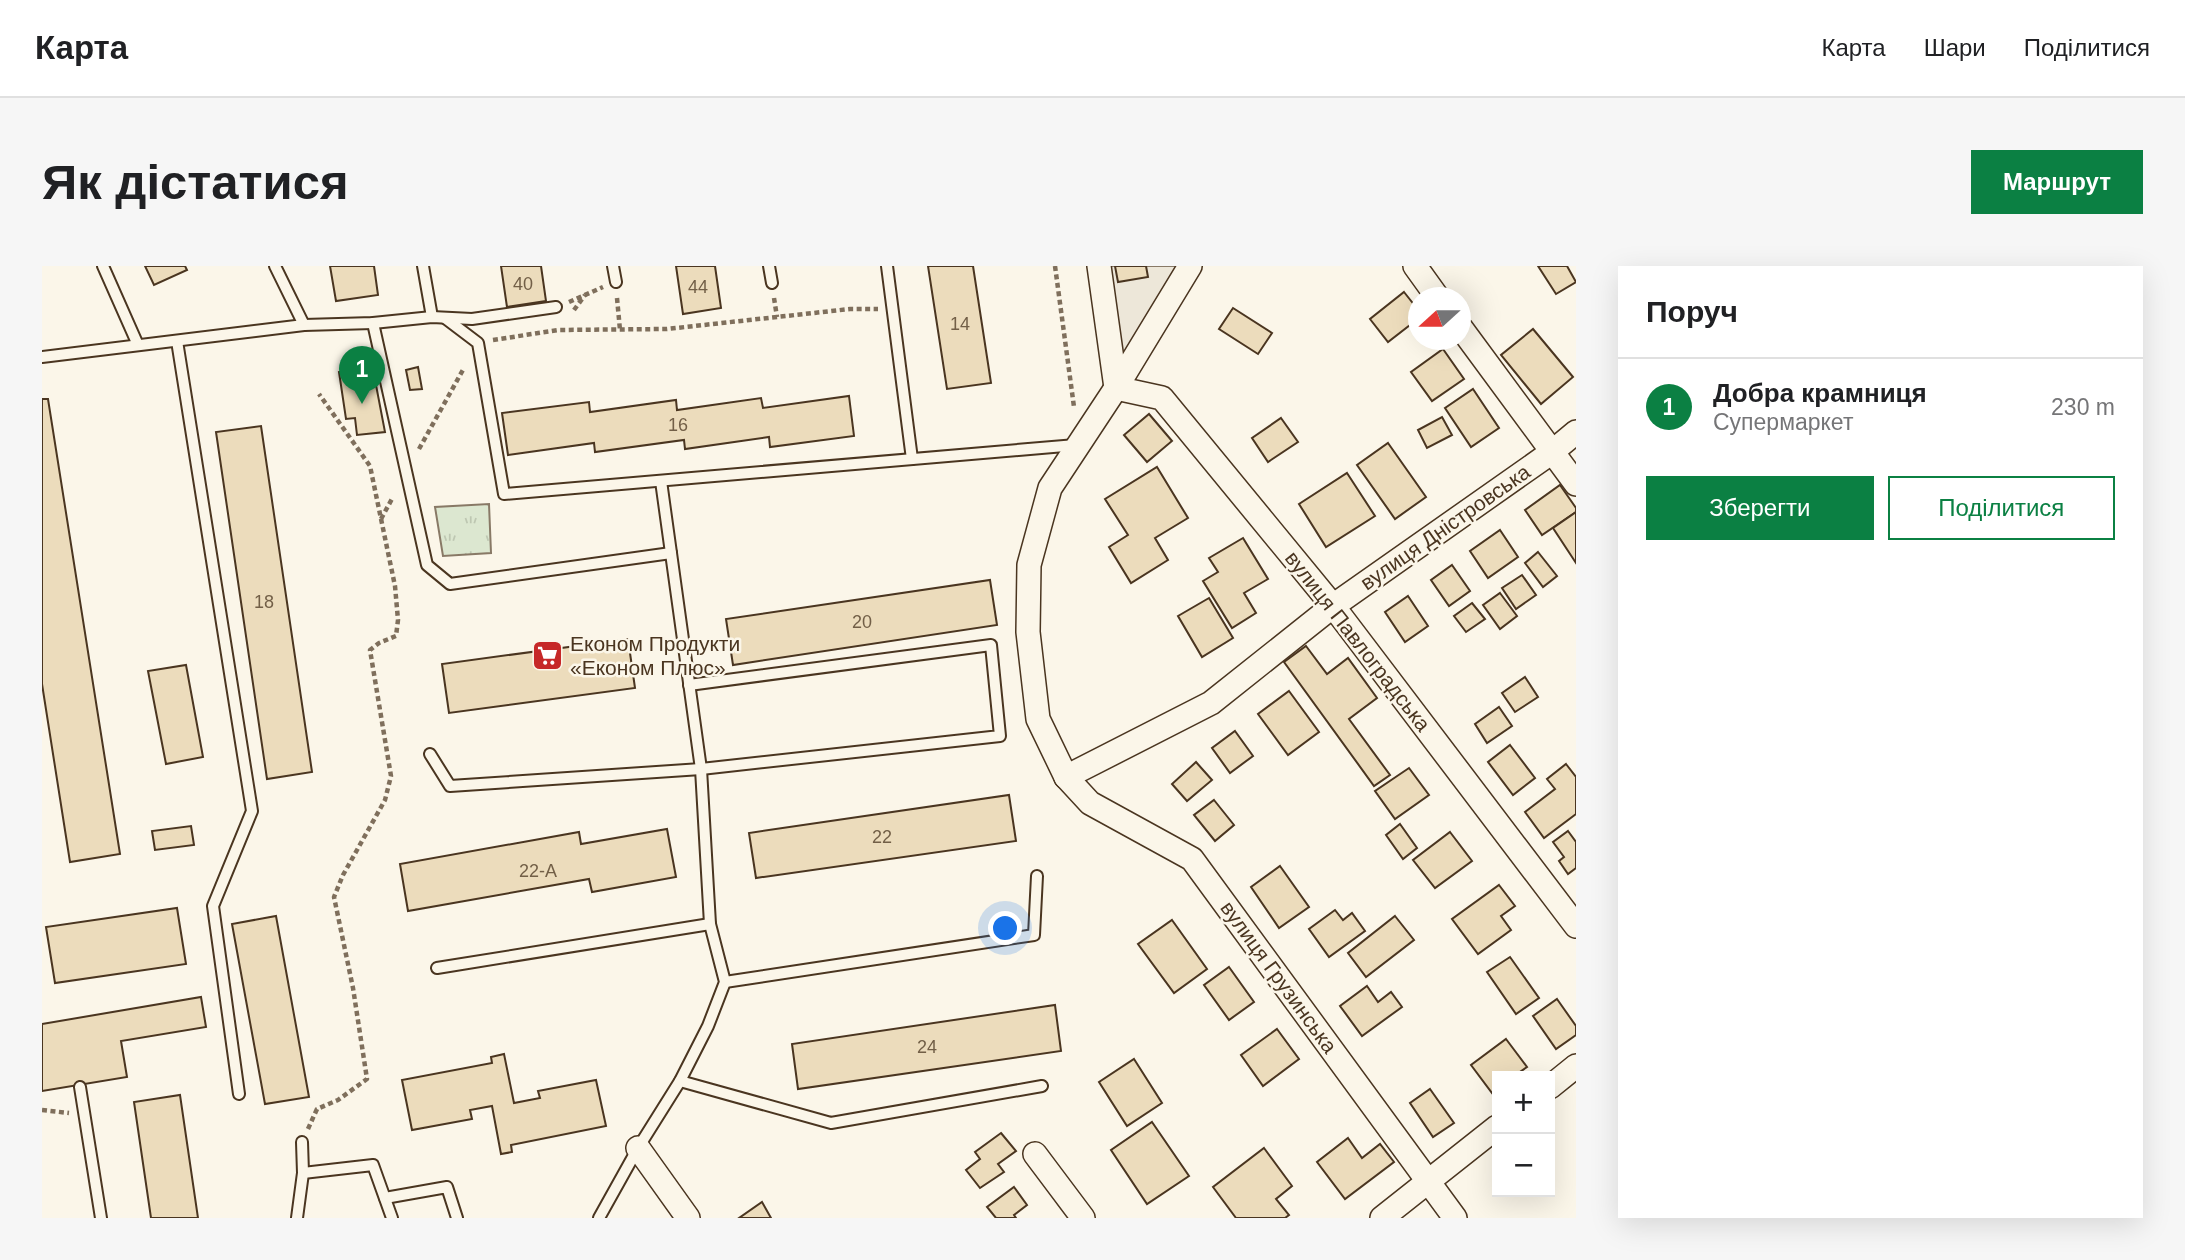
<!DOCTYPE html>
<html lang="uk">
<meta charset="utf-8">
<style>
:root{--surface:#fff;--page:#f6f6f6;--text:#202124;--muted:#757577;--line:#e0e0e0;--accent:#0b8043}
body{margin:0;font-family:Helvetica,sans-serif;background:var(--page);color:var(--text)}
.controls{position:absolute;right:21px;bottom:21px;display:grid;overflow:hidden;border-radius:0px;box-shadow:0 7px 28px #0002}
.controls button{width:63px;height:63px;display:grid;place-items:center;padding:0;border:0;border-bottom:2px solid var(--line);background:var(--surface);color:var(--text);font:35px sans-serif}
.compass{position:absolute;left:1366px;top:21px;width:63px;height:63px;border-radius:50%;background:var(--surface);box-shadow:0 7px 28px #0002;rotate:249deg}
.you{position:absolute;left:964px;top:663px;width:24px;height:24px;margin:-18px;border:5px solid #fff;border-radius:50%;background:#1a73e8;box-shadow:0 0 0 10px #1a73e833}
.badge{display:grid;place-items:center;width:46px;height:46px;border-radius:50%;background:var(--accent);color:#fff;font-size:23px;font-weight:700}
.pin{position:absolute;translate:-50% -58px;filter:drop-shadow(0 2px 4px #0008)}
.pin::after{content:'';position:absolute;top:37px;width:24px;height:21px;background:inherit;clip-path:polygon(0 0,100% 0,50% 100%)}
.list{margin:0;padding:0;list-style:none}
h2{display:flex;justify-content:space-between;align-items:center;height:91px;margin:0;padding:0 28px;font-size:30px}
h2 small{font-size:23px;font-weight:400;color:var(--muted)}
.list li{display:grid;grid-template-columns:46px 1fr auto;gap:21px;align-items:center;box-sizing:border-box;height:98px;padding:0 28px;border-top:2px solid var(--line)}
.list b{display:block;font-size:26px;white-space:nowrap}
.list p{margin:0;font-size:23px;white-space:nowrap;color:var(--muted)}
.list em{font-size:23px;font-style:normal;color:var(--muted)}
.actions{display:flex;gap:14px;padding:21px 28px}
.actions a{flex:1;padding:16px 0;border:2px solid var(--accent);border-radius:0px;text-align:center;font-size:24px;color:var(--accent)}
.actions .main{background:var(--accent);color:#fff}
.map{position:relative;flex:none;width:1534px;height:952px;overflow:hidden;border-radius:0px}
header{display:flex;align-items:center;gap:42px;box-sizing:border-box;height:98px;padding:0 35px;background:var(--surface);border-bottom:2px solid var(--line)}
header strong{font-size:33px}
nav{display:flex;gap:38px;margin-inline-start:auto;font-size:24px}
.intro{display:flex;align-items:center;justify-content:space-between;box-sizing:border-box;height:168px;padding:0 42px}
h1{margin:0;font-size:49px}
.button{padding:18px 32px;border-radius:0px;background:var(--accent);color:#fff;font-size:24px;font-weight:700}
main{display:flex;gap:42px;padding:0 42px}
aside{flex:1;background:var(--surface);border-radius:0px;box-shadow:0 7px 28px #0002}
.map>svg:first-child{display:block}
</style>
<header>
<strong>Карта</strong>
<nav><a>Карта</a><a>Шари</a><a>Поділитися</a></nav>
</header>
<div class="intro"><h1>Як дістатися</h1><a class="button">Маршрут</a></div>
<main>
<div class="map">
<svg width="1534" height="952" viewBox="0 0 1534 952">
<defs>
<pattern id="park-tufts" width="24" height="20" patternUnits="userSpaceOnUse" patternTransform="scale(1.75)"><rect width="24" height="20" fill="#dce7d0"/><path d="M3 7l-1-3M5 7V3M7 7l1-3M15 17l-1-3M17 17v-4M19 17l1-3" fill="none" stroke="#bec7b2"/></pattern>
</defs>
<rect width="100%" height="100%" fill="#fbf6e9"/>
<!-- park -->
<path fill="url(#park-tufts)" stroke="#887966" stroke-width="2" d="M447,238l2,49 -48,3 -8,-49z"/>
<!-- parking -->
<path fill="#ede7d9" stroke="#887966" stroke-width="2" d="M1057,0h91l-74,122z"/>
<!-- building -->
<g fill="#ecdcbc" stroke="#4a3520" stroke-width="2">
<path d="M103,0h40l2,4 -33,15z"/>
<path d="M288,0h44l4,29 -42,6z"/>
<path d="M459,0h40l5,35 -39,6z"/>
<path d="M634,0h39l6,42 -38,6z"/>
<path d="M886,0h45l18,117 -44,6z"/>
<path d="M1073,0h31l2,11 -30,5z"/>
<path d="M1496,0h29l9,16 -20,12z"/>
<path d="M1362,26l15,19v7l-31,24 -18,-23z"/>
<path d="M1191,42l39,25 -14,21 -39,-25z"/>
<path d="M1491,63l40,48 -32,27 -40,-49z"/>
<path d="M1401,83l21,30 -32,22 -21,-29z"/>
<path d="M376,101l4,22 -12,1 -4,-20z"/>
<path d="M319,102l15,17 9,47 -28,3 -2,-17 -9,1 -7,-47z"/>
<path d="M1431,123l26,39 -28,19 -26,-39z"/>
<path d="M807,130l5,40 -84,11 -1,-10 -84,12 -1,-9 -89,12 -1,-9 -86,12 -6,-42 87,-11 1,10 86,-12 1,10 84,-12 2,10z"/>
<path d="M0,133h6l72,455 -50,8 -28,-178z"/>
<path d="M1107,148l23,27 -25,21 -23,-27z"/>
<path d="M1400,151l10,18 -25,13 -9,-18z"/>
<path d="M1239,152l17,24 -30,20 -16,-24z"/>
<path d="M219,160l51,346 -45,7 -51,-347z"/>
<path d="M1346,177l38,54 -31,22 -38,-54z"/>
<path d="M1115,201l31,51 -33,20 13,22 -37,23 -22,-36 19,-12 -23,-36z"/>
<path d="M1305,207l28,43 -49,31 -27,-43z"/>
<path d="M1518,219l16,23v4l-34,23 -17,-25z"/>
<path d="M1534,246v51l-23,-35z"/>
<path d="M1458,264l18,27 -30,21 -18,-27z"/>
<path d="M1201,272l25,41 -24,14 12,20 -24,15 -29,-47 15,-9 -9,-14z"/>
<path d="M1496,286l19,24 -14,11 -18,-24z"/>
<path d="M1410,299l18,26 -21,15 -18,-26z"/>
<path d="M1480,309l14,20 -20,14 -14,-21z"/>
<path d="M948,314l7,45 -264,40 -7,-46z"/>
<path d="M1458,327l17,23 -17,13 -17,-24z"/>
<path d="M1366,330l20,30 -23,16 -20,-30z"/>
<path d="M1167,332l24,40 -31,19 -24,-41z"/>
<path d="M1430,337l13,16 -19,13 -12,-16z"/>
<path d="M586,373l7,49 -186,25 -7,-49z"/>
<path d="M1264,380l21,28 21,-16 29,40 -28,21 41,56 -16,11 -90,-124z"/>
<path d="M144,399l17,92 -37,7 -18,-93z"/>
<path d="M1483,411l13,20 -23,15 -13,-19z"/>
<path d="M1247,425l30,41 -31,23 -30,-41z"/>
<path d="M1457,441l13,19 -25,17 -12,-19z"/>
<path d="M1193,465l18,25 -23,17 -18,-25z"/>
<path d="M1468,479l25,33 -22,17 -25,-33z"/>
<path d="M1154,496l16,18 -25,21 -15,-17z"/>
<path d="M1524,498l10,13v37l-32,24 -19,-26 30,-23 -8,-10z"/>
<path d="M1367,502l20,27 -34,24 -20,-28z"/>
<path d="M967,529l7,46 -260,37 -7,-45z"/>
<path d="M1172,534l20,25 -19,16 -21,-26z"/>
<path d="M1358,558l17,24 -14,11 -17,-24z"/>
<path d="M149,560l3,19 -39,5 -3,-19z"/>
<path d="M625,563l9,48 -84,15 -3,-13 -181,32 -8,-47 179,-32 2,12z"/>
<path d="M1526,565l8,11v26l-8,6 -9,-13 5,-4 -11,-15z"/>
<path d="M1408,566l22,29 -37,27 -22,-28z"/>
<path d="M1238,600l29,41 -30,21 -28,-41z"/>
<path d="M1457,619l16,21 -14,10 10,14 -33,24 -26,-35z"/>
<path d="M135,642l9,56 -131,19 -9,-56z"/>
<path d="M1293,644l8,10 9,-7 13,18 -36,26 -20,-28z"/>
<path d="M234,650l33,181 -44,7 -33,-180z"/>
<path d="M1353,650l19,24 -48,37 -18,-24z"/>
<path d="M1130,654l35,49 -33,24 -36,-49z"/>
<path d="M1468,691l29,41 -23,16 -29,-42z"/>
<path d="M1187,701l25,35 -25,18 -25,-35z"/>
<path d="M1325,720l11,16 13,-10 11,15 -40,29 -22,-30z"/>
<path d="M159,731l5,30 -85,14 6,36 -85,14v-67z"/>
<path d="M1515,733l19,27v9l-20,14 -23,-33z"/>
<path d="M1013,739l6,46 -263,38 -6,-45z"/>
<path d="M1235,763l22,30 -36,27 -22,-31z"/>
<path d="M1464,773l21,28 -13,9h-17v13l-5,4 -21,-28z"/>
<path d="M462,788l10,49 26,-5 -2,-7 58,-11 10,46 -95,19 1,7 -11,2 -9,-48 -22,4 2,9 -60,11 -10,-50 90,-17 -1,-6z"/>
<path d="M1092,793l28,44 -35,23 -28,-44z"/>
<path d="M1388,823l24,34 -21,14 -23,-34z"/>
<path d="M138,829l18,123h-47l-17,-116z"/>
<path d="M1110,856l37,54 -42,28 -36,-54z"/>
<path d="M959,867l15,18 -18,13 6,8 -24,16 -14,-18 14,-11 -5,-7z"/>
<path d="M1306,872l14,20 18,-14 14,18 -49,37 -28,-37z"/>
<path d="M1222,882l28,38 -16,13 13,16 -4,3h-49l-23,-31z"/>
<path d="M972,921l13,18 -13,10 2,3h-20l-9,-11z"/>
<path d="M720,936l9,16h-32z"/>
</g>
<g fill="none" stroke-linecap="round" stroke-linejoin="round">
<defs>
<g id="lane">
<path d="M61,0l35,79"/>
<path d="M233,0l29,59"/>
<path d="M381,0l9,51"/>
<path d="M571,0l3,16"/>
<path d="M727,0l3,17"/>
<path d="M845,0l25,193"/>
<path d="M403,52l33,25 26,151 572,-49"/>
<path d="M331,57l54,242 23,19 221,-31"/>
<path d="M135,75l75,470 -39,95 26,188"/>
<path d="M0,91l262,-32 69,-2 59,-6 40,2 84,-12"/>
<path d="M388,488l20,32 251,-17 299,-33 -9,-91 -302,40"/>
<path d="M395,702l273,-44"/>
<path d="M683,716l309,-47 3,-59"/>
<path d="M638,815l151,42 211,-37"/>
<path d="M38,821l21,131"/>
<path d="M261,907l70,-8 19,53"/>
<path d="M343,932l62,-11 10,31"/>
<path d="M255,952l6,-45 -1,-31"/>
<path d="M557,952l39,-70 42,-67 28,-55 17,-44 -15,-58 -9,-155 -40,-288"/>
</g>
<g id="street">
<path d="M1057,0l17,122"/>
<path d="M1148,0l-74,122 -66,100 -21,77 -1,67 10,87 28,58 24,26 102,56 263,359"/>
<path d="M1373,0l23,32"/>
<path d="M1419,62l115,156"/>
<path d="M1074,122l46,10 171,208 243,320"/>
<path d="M1024,511l145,-74 122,-97 219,-154 24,-20"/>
<path d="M1508,821l26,-21"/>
<path d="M596,882l50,70"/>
<path d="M993,888l48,64"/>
<path d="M1340,952l115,-91"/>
</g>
</defs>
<!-- lane casing -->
<use href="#lane" stroke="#4a3520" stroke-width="14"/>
<!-- street casing -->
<use href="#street" stroke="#4a3520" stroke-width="26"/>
<!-- path -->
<g stroke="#7f6f5c" stroke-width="4.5" stroke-dasharray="5 3.5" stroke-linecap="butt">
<path d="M1013,0l19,141"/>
<path d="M575,32l3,32"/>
<path d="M732,32l3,19"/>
<path d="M527,36l34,-15"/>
<path d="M532,44l11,-15"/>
<path d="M451,74l65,-10 109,-1 183,-20h28"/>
<path d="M377,183l45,-81"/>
<path d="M339,253l12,-22"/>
<path d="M0,844l27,3"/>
<path d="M266,863l9,-20 21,-9 29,-21 -14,-91 -19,-91 9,-22 42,-75 6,-24 -21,-126 9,-7 17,-7 2,-16 -3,-34 -25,-120 -51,-72"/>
</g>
<!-- lane -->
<use href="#lane" stroke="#fbf6e9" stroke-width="10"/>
<!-- street -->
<use href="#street" stroke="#fbf6e9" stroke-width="23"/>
</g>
<!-- icons -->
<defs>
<symbol id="supermarket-square" viewBox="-11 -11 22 22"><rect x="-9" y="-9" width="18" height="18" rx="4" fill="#c62828" stroke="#fbf6e9"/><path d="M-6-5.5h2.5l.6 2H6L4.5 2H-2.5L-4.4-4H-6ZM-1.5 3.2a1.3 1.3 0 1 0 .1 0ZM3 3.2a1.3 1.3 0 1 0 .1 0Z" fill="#fff"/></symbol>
</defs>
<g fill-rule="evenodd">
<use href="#supermarket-square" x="488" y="372" width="35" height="35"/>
</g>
<g text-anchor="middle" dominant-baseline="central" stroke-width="5" stroke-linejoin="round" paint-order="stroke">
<!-- number labels -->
<g font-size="18" fill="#725f47">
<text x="481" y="18">40</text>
<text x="656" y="21">44</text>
<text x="918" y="58">14</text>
<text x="636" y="159">16</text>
<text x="222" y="336">18</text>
<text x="820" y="356">20</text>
<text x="840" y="571">22</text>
<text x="496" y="605">22-А</text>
<text x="885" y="781">24</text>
</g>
<!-- street labels -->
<g font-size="21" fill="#4a3520" stroke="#fbf6e9">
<text transform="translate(1403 261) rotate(-35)">вулиця Дністровська</text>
<text transform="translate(1316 375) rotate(52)">вулиця Павлоградська</text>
<text transform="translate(1237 711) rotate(54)">вулиця Грузинська</text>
</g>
<!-- poi labels -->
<g font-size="21" fill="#4a3520" stroke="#fbf6e9" text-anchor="start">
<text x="528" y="377">Економ Продукти<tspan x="528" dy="24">«Економ Плюс»</tspan></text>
</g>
</g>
</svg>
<div class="controls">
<button>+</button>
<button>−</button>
</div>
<svg class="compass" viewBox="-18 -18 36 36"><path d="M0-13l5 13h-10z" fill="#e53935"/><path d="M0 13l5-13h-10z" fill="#757577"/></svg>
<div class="you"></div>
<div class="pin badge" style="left:320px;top:138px">1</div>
</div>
<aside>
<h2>Поруч<small></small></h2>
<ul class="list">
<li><span class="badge">1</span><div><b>Добра крамниця</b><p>Супермаркет</p></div><em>230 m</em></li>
</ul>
<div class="actions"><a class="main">Зберегти</a><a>Поділитися</a></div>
</aside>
</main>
